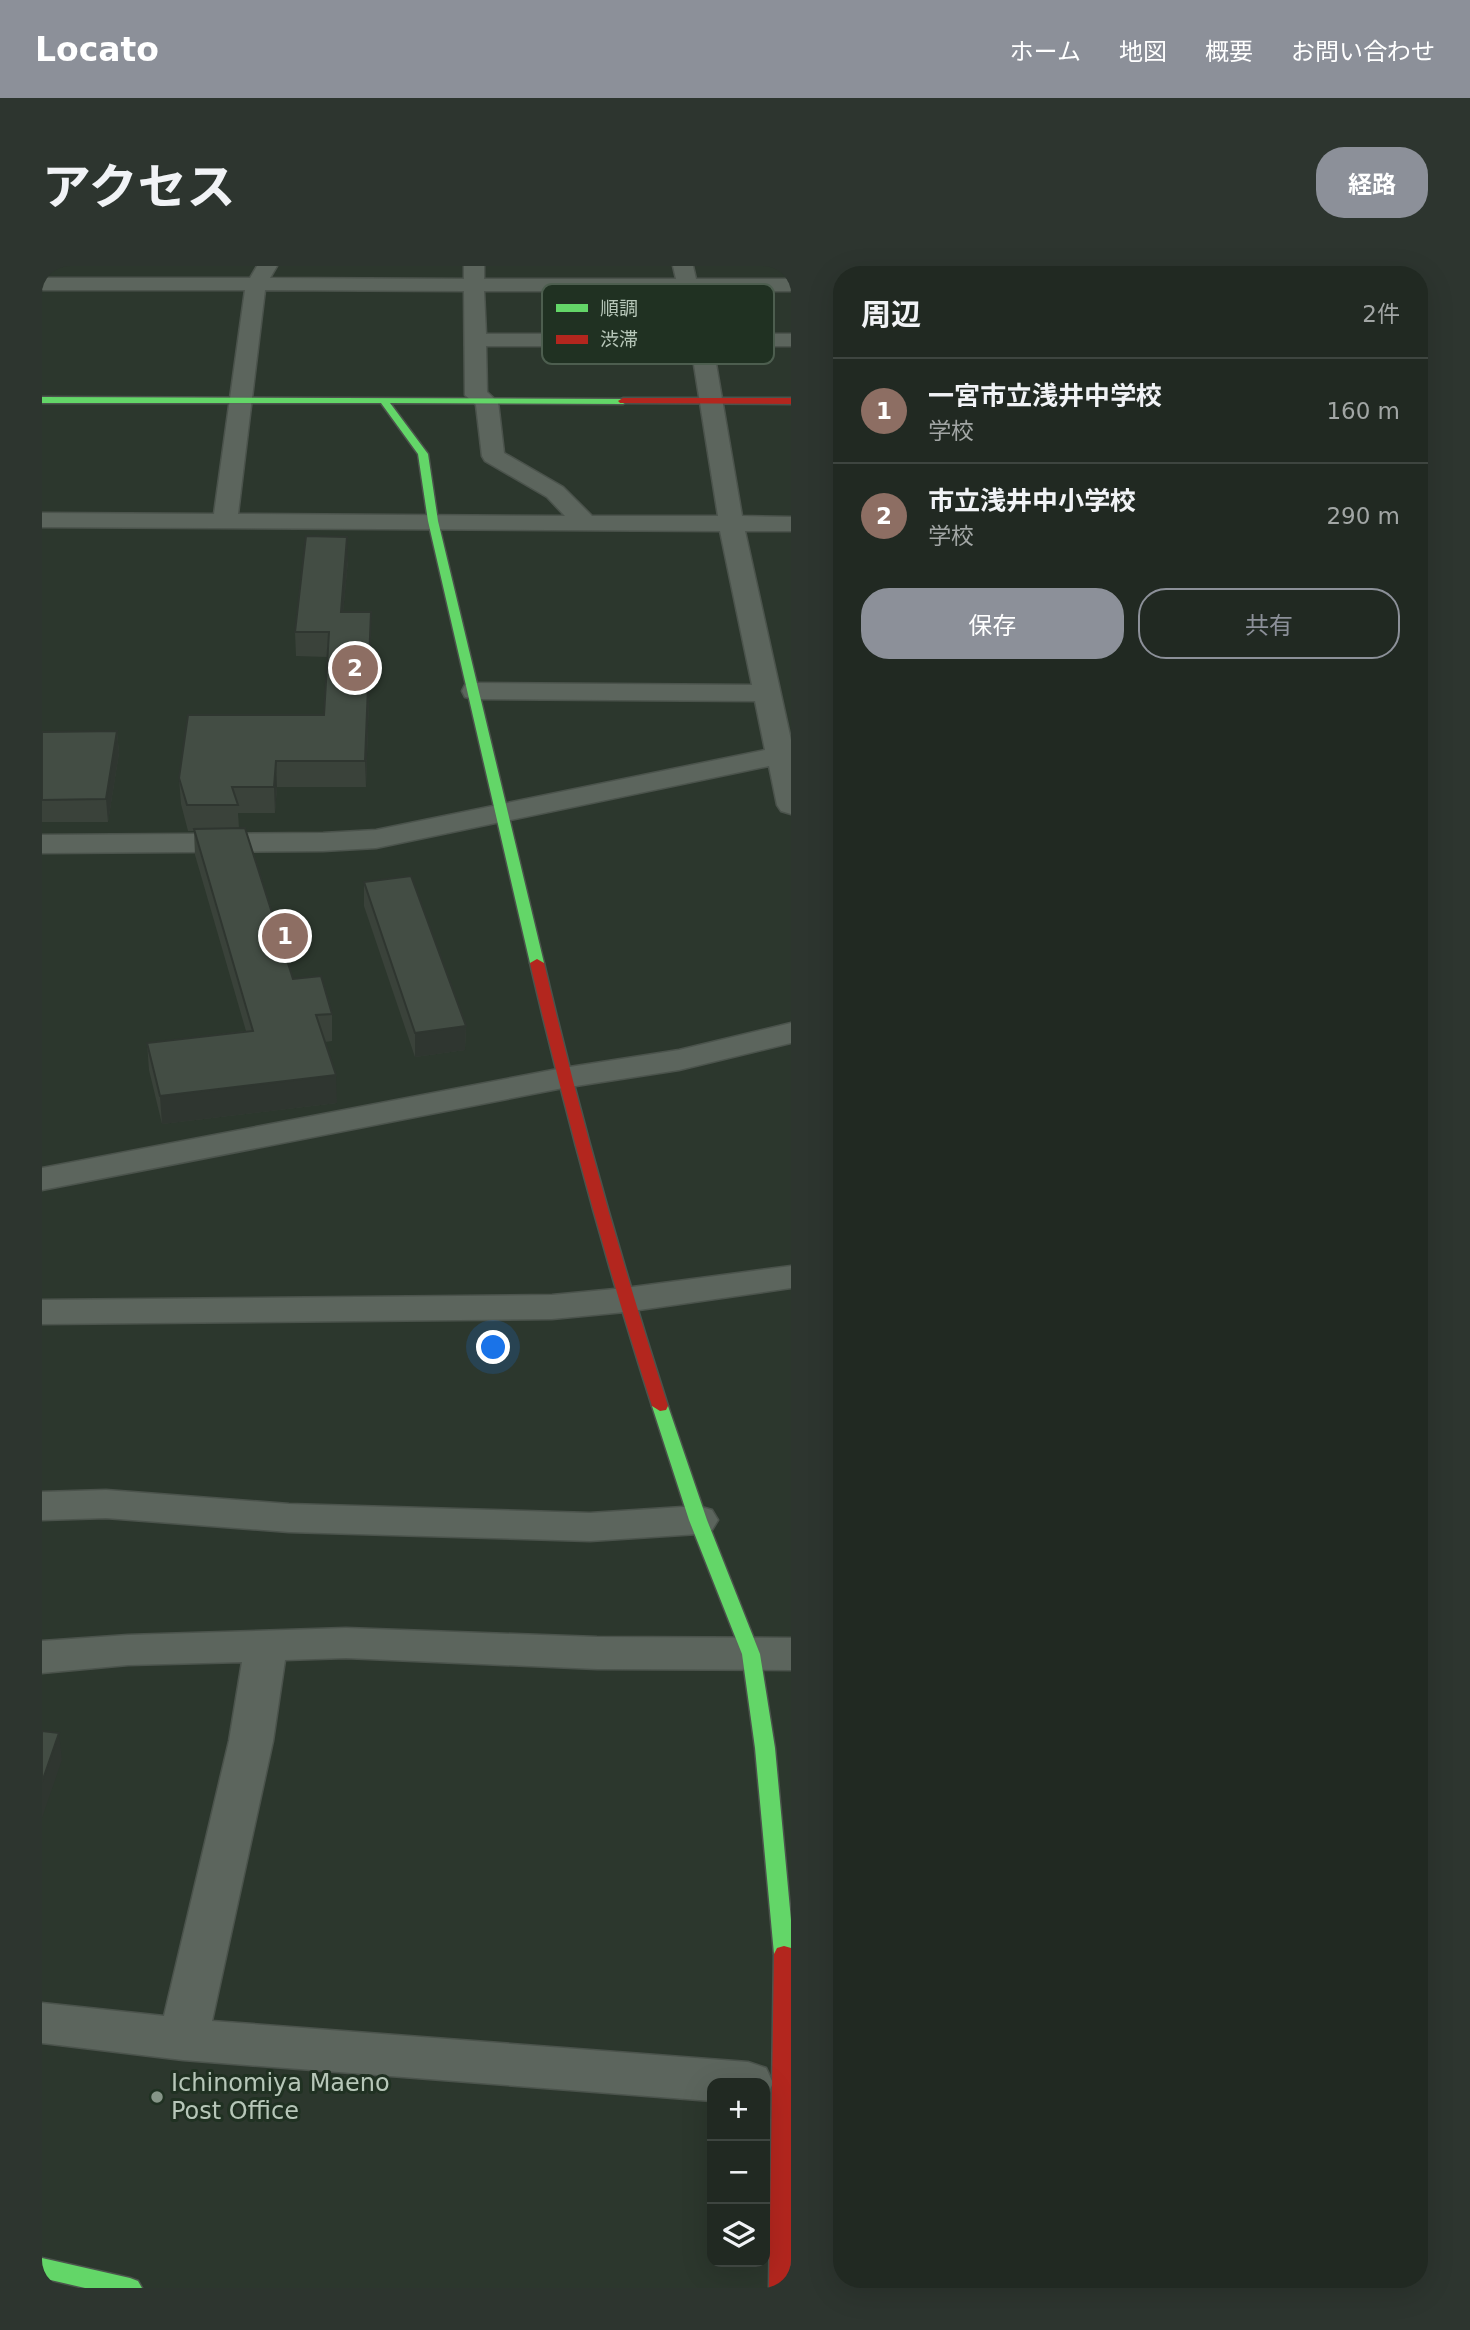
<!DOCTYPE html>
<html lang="ja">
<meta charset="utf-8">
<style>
:root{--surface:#212922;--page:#2d352f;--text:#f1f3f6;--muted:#a2a6a5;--line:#3e4540;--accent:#8c9099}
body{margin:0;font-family:"DejaVu Sans","Noto Sans JP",sans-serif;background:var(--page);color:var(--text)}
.controls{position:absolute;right:21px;bottom:21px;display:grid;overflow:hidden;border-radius:14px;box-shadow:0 7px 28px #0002}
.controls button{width:63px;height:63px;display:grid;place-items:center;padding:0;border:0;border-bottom:2px solid var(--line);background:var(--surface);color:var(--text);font:35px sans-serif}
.you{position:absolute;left:452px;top:1082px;width:24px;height:24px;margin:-18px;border:5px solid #fff;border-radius:50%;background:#1a73e8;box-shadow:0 0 0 10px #1a73e833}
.badge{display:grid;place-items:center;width:46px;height:46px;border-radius:50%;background:var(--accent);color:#fff;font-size:23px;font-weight:700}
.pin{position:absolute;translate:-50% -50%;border:4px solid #fff;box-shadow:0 2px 7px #0006}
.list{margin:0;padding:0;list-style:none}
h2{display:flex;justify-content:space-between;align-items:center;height:91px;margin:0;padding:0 28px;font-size:30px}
h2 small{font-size:23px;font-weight:400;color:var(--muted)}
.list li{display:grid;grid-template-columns:46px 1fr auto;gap:21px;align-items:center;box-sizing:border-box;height:105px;padding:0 28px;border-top:2px solid var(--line)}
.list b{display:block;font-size:26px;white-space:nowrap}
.list p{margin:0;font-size:23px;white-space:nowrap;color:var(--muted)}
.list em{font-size:23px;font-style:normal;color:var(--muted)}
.actions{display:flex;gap:14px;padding:21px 28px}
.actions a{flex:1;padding:16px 0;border:2px solid var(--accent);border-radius:28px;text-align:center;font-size:24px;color:var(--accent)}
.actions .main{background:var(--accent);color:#fff}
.icon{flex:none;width:38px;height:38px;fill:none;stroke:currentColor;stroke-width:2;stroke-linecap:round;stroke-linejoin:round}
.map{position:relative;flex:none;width:749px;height:2022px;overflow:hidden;border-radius:28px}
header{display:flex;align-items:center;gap:42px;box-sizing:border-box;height:98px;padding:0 35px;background:var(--accent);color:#fff}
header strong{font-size:33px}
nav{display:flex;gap:38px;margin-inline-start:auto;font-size:24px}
.intro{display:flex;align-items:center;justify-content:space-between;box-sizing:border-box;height:168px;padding:0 42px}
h1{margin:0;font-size:49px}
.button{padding:18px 32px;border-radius:28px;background:var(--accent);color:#fff;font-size:24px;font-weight:700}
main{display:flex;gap:42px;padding:0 42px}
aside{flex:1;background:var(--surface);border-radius:28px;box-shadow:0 7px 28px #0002}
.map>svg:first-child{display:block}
</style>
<header>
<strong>Locato</strong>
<nav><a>ホーム</a><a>地図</a><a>概要</a><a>お問い合わせ</a></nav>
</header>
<div class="intro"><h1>アクセス</h1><a class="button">経路</a></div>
<main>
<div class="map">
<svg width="749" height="2022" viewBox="0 0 749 2022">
<rect width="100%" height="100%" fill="#2c372d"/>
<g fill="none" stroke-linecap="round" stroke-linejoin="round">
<defs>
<g id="street">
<path d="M215,0h20l-7,12 194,1v-13h20v13h192l-3,-13h20l3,13h95v12h-92l11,43h81v12h-78l29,170 49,1v14h-46l46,209v74l-10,-3 -4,-6 -8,-39 -393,82 -53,3 -281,2v-18l281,-2 53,-3 389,-80 -10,-49 -280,-2 -10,-2 -3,-6 3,-6 10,-2 277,2 -32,-154 -678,-4v-14l172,1 31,-224h-203v-12h208zM223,24l199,1 1,104 11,10 6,51 3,5 62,36 18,19 -327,-2zM442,25h195l10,43h-203zM444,80h205l27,170h-126l-29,-29 -59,-34 -6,-51 -11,-10z"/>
<path d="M749,757v20l-112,27 -116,18 -521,102v-22l521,-100 116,-18z"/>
<path d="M749,1000v22l-166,24 -73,7 -510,5v-24l510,-5 73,-7z"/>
<path d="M64,1224l183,14 301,9 108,-7 14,4 6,10 -6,10 -14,4 -108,7 -301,-9 -183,-14 -64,2v-28z"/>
<path d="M304,1362l251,9 194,1v32l-194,-1 -251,-11 -61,2 -12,81 -61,280 536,41 18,6 7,15 -7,15 -1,-15h-53v18l-529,-41 -141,-17v-40l122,13 65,-275 13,-79 -114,3 -86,8v-32l86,-6z"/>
</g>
<g id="fast">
<path d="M0,131l584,2 2,2 -5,3 -233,-1 38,51 10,67 106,442 -2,3h-10l-2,-3 -102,-442 -10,-67 -37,-51h-339z"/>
<path d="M618,1135l8,5 39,114 53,134 15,94 16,172v40l-7,2 -7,-2 -3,-6 -19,-206 -13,-94 -53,-134 -37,-114z"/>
<path d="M0,1992l88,20 8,3 4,7h-57l-43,-10z"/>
</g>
<g id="jam">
<path d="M581,132h168v6l-171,-1 -2,-2z"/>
<path d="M495,693l7,4c35,150 77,297 124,443l-2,4 -6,1 -8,-5c-47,-146 -87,-294 -122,-443z"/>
<path d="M742,1680l7,2v340h-22l5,-334 3,-6z"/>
</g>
</defs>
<!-- street casing -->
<use href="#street" stroke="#4b534c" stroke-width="3"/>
<!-- fast casing -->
<use href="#fast" stroke="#4b534c" stroke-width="3"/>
<!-- jam casing -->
<use href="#jam" stroke="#4b534c" stroke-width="3"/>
<!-- street -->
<use href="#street" fill="#5c655d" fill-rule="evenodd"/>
<!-- fast -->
<use href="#fast" fill="#63d668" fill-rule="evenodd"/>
<!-- jam -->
<use href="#jam" fill="#b3261e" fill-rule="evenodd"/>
</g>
<!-- wall -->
<g fill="#3a423a">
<path d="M306,294l-5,52h28v24l-5,151h-89l-2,26h-37l1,15 54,151 39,35v27l-7,1 12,61 -175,21 -13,-54 -2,-27 99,-12 -51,-176 -1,-24h-6l-7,-27 -2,-26 145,-63 3,-58 -31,-1 -1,-24z"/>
<path d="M75,465l2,22 -11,69h-66v-90z"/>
<path d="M322,616l102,144 -1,24 -50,7 -51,-151z"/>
</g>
<!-- shaded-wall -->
<g fill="#2f3630">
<path d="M305,271l1,23 -7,76v-24z"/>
<path d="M329,346v24l-5,151 -1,-26z"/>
<path d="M75,465l2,22 -11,69 -2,-23z"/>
<path d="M234,495l1,26 -2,26 -1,-26z"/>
<path d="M424,760l-1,24 -50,7v-24z"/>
<path d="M294,809l1,28 -175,21 -2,-28z"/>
<path d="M17,1467l3,27 -20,58v-36z"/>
</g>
<!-- building -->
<g fill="#434d44" stroke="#2f3630" stroke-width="2">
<path d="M264,270l41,1 -6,75h30l-6,149h-89l-2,26h-42l6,18h-51l-8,-27 9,-63h136l5,-83h-34z"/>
<path d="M75,465l-11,68 -64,1v-68z"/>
<path d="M203,562l48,151 28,-3 11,38 -16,1 20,60 -176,21 -13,-53 106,-12 -59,-202z"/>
<path d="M369,610l55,150 -51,7 -51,-151z"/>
<path d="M0,1465l17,2 -17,49z"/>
</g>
<!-- markers -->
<circle fill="#869588" stroke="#203122" stroke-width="2.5" cx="115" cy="1831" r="7"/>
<g text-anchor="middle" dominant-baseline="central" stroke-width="6" stroke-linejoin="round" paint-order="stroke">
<!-- near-poi labels -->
<g font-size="24" fill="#b7c7b9" stroke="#203122" text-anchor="start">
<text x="129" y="1817">Ichinomiya Maeno<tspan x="129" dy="28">Post Office</tspan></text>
</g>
</g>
<!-- legend -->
<rect x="500" y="18" width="232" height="80" rx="10" fill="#203122" stroke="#4d5e4f" stroke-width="2"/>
<rect x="514" y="38" width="32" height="8" fill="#63d668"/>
<rect x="514" y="69" width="32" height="9" fill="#b3261e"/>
<g font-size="19" fill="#b7c7b9">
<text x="558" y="49">順調</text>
<text x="558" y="80">渋滞</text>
</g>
</svg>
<div class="controls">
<button>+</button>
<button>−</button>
<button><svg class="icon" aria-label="layers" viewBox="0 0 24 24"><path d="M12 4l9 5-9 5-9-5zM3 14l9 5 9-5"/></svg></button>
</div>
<div class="you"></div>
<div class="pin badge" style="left:243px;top:670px;background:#8d6e63">1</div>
<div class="pin badge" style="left:313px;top:402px;background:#8d6e63">2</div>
</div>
<aside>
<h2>周辺<small>2件</small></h2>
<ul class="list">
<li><span class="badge" style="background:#8d6e63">1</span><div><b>一宮市立浅井中学校</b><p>学校</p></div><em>160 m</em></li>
<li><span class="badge" style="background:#8d6e63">2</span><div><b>市立浅井中小学校</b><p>学校</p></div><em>290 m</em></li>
</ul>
<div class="actions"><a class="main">保存</a><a>共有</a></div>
</aside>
</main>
